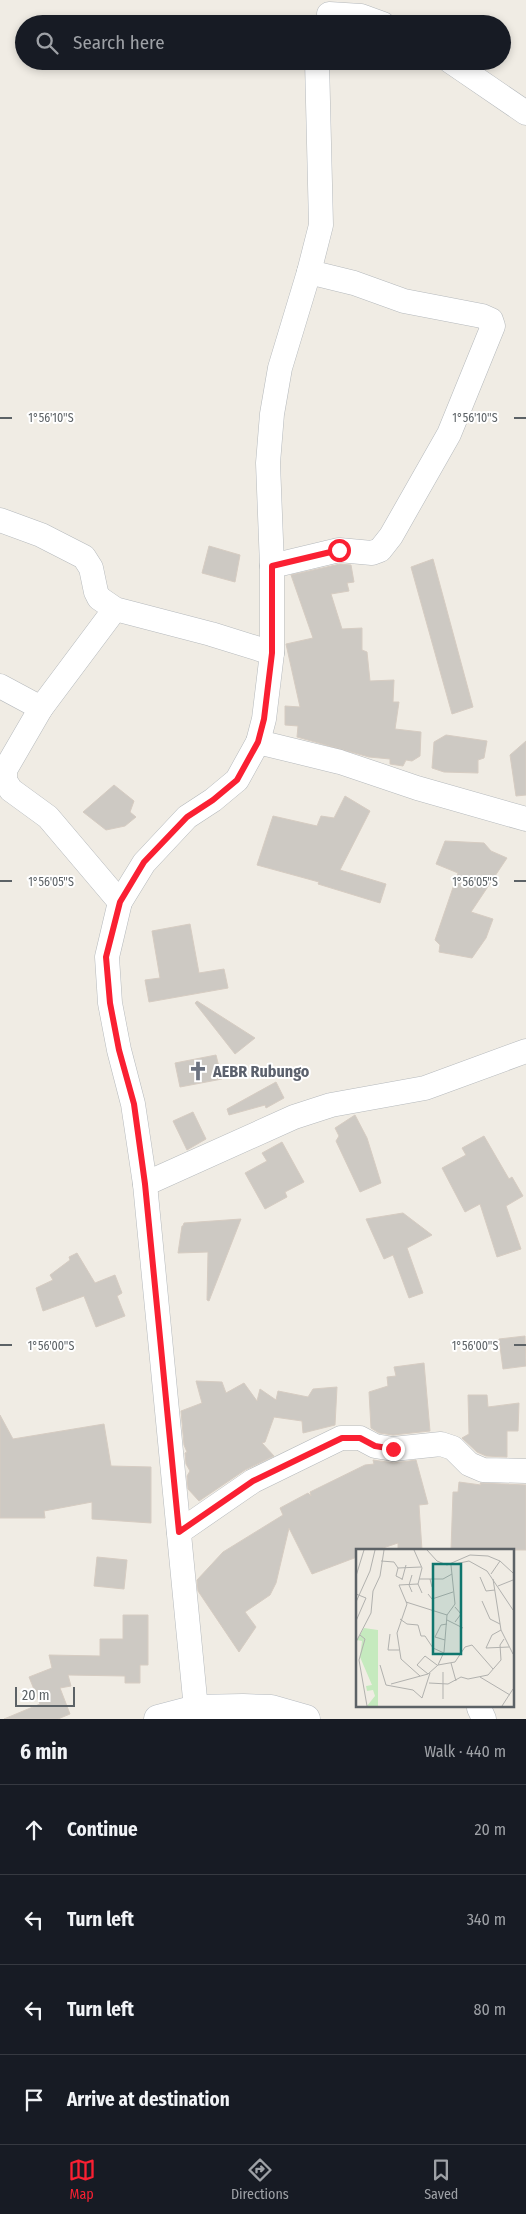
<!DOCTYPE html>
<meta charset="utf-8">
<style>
:root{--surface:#171b24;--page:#242831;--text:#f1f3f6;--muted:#9ea1a6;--line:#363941;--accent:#fa2032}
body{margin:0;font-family:"Fira Sans Condensed",sans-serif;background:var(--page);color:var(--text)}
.scale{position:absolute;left:15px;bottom:12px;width:60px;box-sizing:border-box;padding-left:5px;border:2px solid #5c6266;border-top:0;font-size:14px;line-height:18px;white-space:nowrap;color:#5c6266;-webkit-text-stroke:4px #fff;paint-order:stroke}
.stop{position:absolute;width:15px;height:15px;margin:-11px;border:4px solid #fa2032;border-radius:50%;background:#fff}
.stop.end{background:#fa2032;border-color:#fff;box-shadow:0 1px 5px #0008}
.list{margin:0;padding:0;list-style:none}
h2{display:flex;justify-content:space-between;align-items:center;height:65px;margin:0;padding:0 20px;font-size:21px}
h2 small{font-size:16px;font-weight:400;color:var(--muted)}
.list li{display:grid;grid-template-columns:32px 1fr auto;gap:15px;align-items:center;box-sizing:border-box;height:90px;padding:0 20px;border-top:1px solid var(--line)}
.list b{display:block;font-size:19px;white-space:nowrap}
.list em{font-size:16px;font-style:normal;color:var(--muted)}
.icon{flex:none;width:28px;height:28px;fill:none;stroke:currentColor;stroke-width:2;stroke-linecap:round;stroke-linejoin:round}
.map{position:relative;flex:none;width:526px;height:1719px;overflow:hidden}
.search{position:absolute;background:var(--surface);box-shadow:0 2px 8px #0003;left:15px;right:15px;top:15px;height:55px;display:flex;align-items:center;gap:12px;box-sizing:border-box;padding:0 18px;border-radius:28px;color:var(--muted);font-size:19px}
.sheet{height:425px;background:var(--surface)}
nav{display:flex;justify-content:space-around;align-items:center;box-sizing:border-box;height:70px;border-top:1px solid var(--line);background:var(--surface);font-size:14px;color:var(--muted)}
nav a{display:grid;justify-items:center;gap:2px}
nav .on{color:var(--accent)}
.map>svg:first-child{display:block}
</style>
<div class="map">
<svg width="526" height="1719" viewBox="0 0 526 1719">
<rect width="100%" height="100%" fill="#f0ece4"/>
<!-- building -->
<g fill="#cdc9c3" stroke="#d6ccc2">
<path d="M209,546l31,9 -5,27 -33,-9z"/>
<path d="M433,559l40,148 -21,7 -41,-147z"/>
<path d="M340,564l11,1 3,17 -7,1 2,8 -18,3 11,35 20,-1v22l5,2 3,29 24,-1 -1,22h6l-4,27 26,3 -1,24 -8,5 -6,-1 -3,6 -13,-2v-5l-21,-2 -72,-20 1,-11 -13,-1v-19l15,1 -14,-63 27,-6 -22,-63z"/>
<path d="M446,735l41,6 -3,17 -6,2v13l-34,-1 -12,-4 2,-26z"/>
<path d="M526,741v54l-10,1 -6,-41z"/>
<path d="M114,785l20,16 -4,11 6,5 -11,9 -19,4 -23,-18z"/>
<path d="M345,796l25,15 -30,59 46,14 -6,19 -62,-19 1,-2 -62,-17 16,-49 44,10 4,-10 13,2z"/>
<path d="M445,841l39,2 7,8 16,7 -36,54 22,7 -7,19 -14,20 -33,-6 1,-7 -5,-5 23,-67 -22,-9z"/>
<path d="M190,924l9,49 25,-4 4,19 -79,14 -4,-22 15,-2 -8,-47z"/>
<path d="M197,1001l58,37 -20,16 -40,-51z"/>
<path d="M216,1055l6,24 -42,8 -5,-24z"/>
<path d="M276,1082l8,16 -18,10 -1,-3 -36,10 -2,-6z"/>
<path d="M193,1112l13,27 -19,11 -14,-29z"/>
<path d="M355,1115l12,23 14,45 -21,9 -24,-51 3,-5 -4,-8z"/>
<path d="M484,1136l25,43 3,-2 11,19 -17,10 15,43 -24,8 -17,-53 -15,8 -23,-44 24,-13 -4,-7z"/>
<path d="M282,1142l22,40 -19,10 2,5 -22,12 -20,-36 22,-12 -5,-8z"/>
<path d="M403,1213l29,22 -25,13 16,45 -14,5 -16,-43 -9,4 -18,-40z"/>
<path d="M241,1219l-32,82 -2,-1 1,-48 -30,1 4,-27h1l1,-3z"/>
<path d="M77,1253l18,30 20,-8 7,18 -5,3 8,20 -29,11 -12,-31 -41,15 -7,-23 17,-8 -3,-5 20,-15 -1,-3z"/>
<path d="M525,1336l1,30 -23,3 -4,-30z"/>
<path d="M424,1363l6,68 -37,4 -14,-2 -8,-5 -2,-36 19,-6 -1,-9 9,-1 -2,-9z"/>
<path d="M196,1381l26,1 4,11 18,-10 13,18 3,-12 16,11 2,-9 30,6 5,-8 24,-2 -2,38 -32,8 -1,-12 -28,-4 -9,25 -3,1 12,13 -29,14 -46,31 -11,-12 -1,-13 3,-5 -4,-7 -1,-11 2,-1 -3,-7 -3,-34 21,-8z"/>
<path d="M468,1395h19l1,12 31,-4 -1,28h-11v26l-21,-1 -9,-4 -15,-14 7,-4z"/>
<path d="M0,1415l13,24 91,-15 7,42 40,1v56l-59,-4v-17l-48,9 1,7h-45z"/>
<path d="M373,1460l21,3 22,-3 12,44 -9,1 3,45h-24v-7l-21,7h-20v7l-45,17 -23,-46 -13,55 -6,12 -25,17 11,15 -17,25 -41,-61 -1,-11 26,-28 60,-37 -3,-7 28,-15 3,3 -1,-4 55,-27 9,-1z"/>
<path d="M459,1482l22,3 -1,-2 46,2v65h-75l2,-58h5z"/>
<path d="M97,1557l30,3 -3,29 -30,-3z"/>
<path d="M123,1615h25v50h-8v18h-15v-7l-57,-1 3,11 -11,2 10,26 -12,5h-54l36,-15 -11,-27 23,-9 -3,-13 51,1v-17h23z"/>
</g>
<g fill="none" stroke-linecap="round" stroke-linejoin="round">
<defs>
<g id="street">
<path d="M329,14l32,2 22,8"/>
<path d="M450,61l76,52"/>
<path d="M0,520l41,15 43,22 7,11 5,24 3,6 16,11 96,25 61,19"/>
<path d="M272,566l67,-16 33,3 8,-3 11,-14 58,-102 44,-108 -2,-6 -9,-4 -78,-15 -50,-18 -45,-11"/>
<path d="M115,609l-74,99 -36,62v11l6,9 37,27 72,85"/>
<path d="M0,686l41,22"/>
<path d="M258,742l82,20 77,26 109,31"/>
<path d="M145,1184l149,-67 37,-12 94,-17 101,-37"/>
<path d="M179,1532l74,-51 88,-43h19l15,8 18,3 48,-5 12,4 16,16 14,6 43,1"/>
<path d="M479,1708l5,11"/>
<path d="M196,1709l-51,-525 -12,-80 -14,-54 -9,-47 -3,-46 13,-55 24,-39 43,-46 26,-17 24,-20 21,-38 6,-23 8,-66v-87l-4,-103 4,-49 8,-46 29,-96 12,-47 -4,-164"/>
</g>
<path id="secondary" d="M158,1719l38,-10 47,-1 28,1 35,10"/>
</defs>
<!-- street casing -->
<use href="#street" stroke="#b5b9bc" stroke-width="25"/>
<!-- secondary casing -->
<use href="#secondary" stroke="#b6bbc0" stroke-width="29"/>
<!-- street -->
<use href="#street" stroke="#fff" stroke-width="24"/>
<!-- secondary -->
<use href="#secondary" stroke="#fff" stroke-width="28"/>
</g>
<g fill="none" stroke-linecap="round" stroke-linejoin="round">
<!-- route -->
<path stroke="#fa2032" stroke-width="6" d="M339,550l-67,16v87l-8,66 -6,23 -21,38 -24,20 -26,17 -43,45 -24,40 -14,55 4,46 9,47 15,54 11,80 34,348 74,-51 89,-43h18l15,8 18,3"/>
</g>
<!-- ticks -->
<path fill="none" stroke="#5c6266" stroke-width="2" d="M0,418h12M514,418h12M0,881h12M514,881h12M0,1345h12M514,1345h12"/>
<!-- icons -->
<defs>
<symbol id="church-bare" viewBox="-9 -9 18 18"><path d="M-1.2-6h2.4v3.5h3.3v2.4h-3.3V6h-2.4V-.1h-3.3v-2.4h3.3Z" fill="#6b7280" stroke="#fff" stroke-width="2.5" paint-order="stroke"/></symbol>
</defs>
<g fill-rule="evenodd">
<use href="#church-bare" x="184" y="1057" width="28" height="28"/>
</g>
<g text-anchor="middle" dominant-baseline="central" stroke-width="4" stroke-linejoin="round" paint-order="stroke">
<!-- worship labels -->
<g font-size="16" font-weight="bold" fill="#5b616d" stroke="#fff" text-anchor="start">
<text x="213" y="1071">AEBR Rubungo</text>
</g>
</g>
<!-- overview -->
<g transform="translate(356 1549)">
<rect width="158" height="158" fill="#f0ece4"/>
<path d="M8,79l14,2v76h-11l8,-10 -2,-6 -6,1 -1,-5 6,-1 -12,-28 2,-16 -5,-1z" fill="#c5eabe"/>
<path fill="none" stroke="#b1b1ae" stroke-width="1" d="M58,1l8,18 -4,16 4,9M71,1l10,11 10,4 23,-10 18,1 12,5 13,12M25,12l13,1 4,6M99,15l14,-3 18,10 26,39M135,25l9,-13M0,27l8,-26M124,28l6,14 9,-1M46,30l-6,-3 2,-8 23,-1M63,30h11l2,8M74,30h13l9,-5M137,30l8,51 12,24M46,31l4,-15M62,35l-19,1 8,19 -10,29 4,26 19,17M142,37l15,-6M56,43l-3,-7 3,-10M0,45l10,4 -10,23M72,45l4,5 21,-7M126,52l8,18 10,5M0,53l14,-31 5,-21M50,53l41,13M99,58l6,7 -6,8M44,70l7,5 11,1 3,11h4l8,12 11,5M91,71l16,8M145,81l-9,5 -6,13 23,-1M34,85l-2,16h11M4,86l5,4 -6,21 8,46M89,91l-10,-3 6,-12 6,-1M0,93l15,-29 2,-22 7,-15 4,-26M95,114l5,18M24,116l6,20 27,5 9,8 8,-25M82,116l17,-3 10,-15 7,-2 21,24M87,123v27M72,125l-11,-9 8,-9 12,9M124,128l30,18M73,134l19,1 13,-7 7,2 20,-4 13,-15 -1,-15 4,-6M35,135l37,-10 10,-9 6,-13 3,-37 8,-11 -4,-39M146,157l11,-17"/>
<path fill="#0f766e" fill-opacity="0.15" stroke="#0f766e" stroke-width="2.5" d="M77,15h28v90h-28z"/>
<rect width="158" height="158" fill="none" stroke="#5c6266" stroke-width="2.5"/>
</g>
<g font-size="12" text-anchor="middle" fill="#5c6266" stroke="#fff" stroke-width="4" stroke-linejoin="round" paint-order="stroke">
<text x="475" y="422">1°56'10"S</text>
<text x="51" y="422">1°56'10"S</text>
<text x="51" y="886">1°56'05"S</text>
<text x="475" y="886">1°56'05"S</text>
<text x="51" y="1350">1°56'00"S</text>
<text x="475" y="1350">1°56'00"S</text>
</g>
</svg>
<div class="scale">20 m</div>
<div class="stop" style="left:339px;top:550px"></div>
<div class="stop end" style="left:393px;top:1449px"></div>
<div class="search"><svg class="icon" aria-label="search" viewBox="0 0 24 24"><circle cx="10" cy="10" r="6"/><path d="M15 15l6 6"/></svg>Search here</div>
</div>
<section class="sheet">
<h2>6 min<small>Walk · 440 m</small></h2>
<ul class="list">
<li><svg class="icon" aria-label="ahead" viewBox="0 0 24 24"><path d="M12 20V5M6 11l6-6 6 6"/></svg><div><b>Continue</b></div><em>20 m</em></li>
<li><svg class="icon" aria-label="left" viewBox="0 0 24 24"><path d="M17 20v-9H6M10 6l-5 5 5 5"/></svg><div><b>Turn left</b></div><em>340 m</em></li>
<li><svg class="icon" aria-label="left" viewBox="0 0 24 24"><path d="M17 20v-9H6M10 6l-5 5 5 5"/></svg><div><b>Turn left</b></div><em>80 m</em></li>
<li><svg class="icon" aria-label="arrive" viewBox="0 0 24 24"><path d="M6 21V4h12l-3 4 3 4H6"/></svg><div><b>Arrive at destination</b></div></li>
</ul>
</section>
<nav>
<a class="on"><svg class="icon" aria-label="map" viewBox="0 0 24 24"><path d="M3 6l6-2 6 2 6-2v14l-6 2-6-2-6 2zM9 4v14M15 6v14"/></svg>Map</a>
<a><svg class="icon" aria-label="directions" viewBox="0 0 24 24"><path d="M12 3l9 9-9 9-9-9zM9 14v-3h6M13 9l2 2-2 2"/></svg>Directions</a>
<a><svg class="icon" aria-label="saved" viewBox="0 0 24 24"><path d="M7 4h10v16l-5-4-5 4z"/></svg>Saved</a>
</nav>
